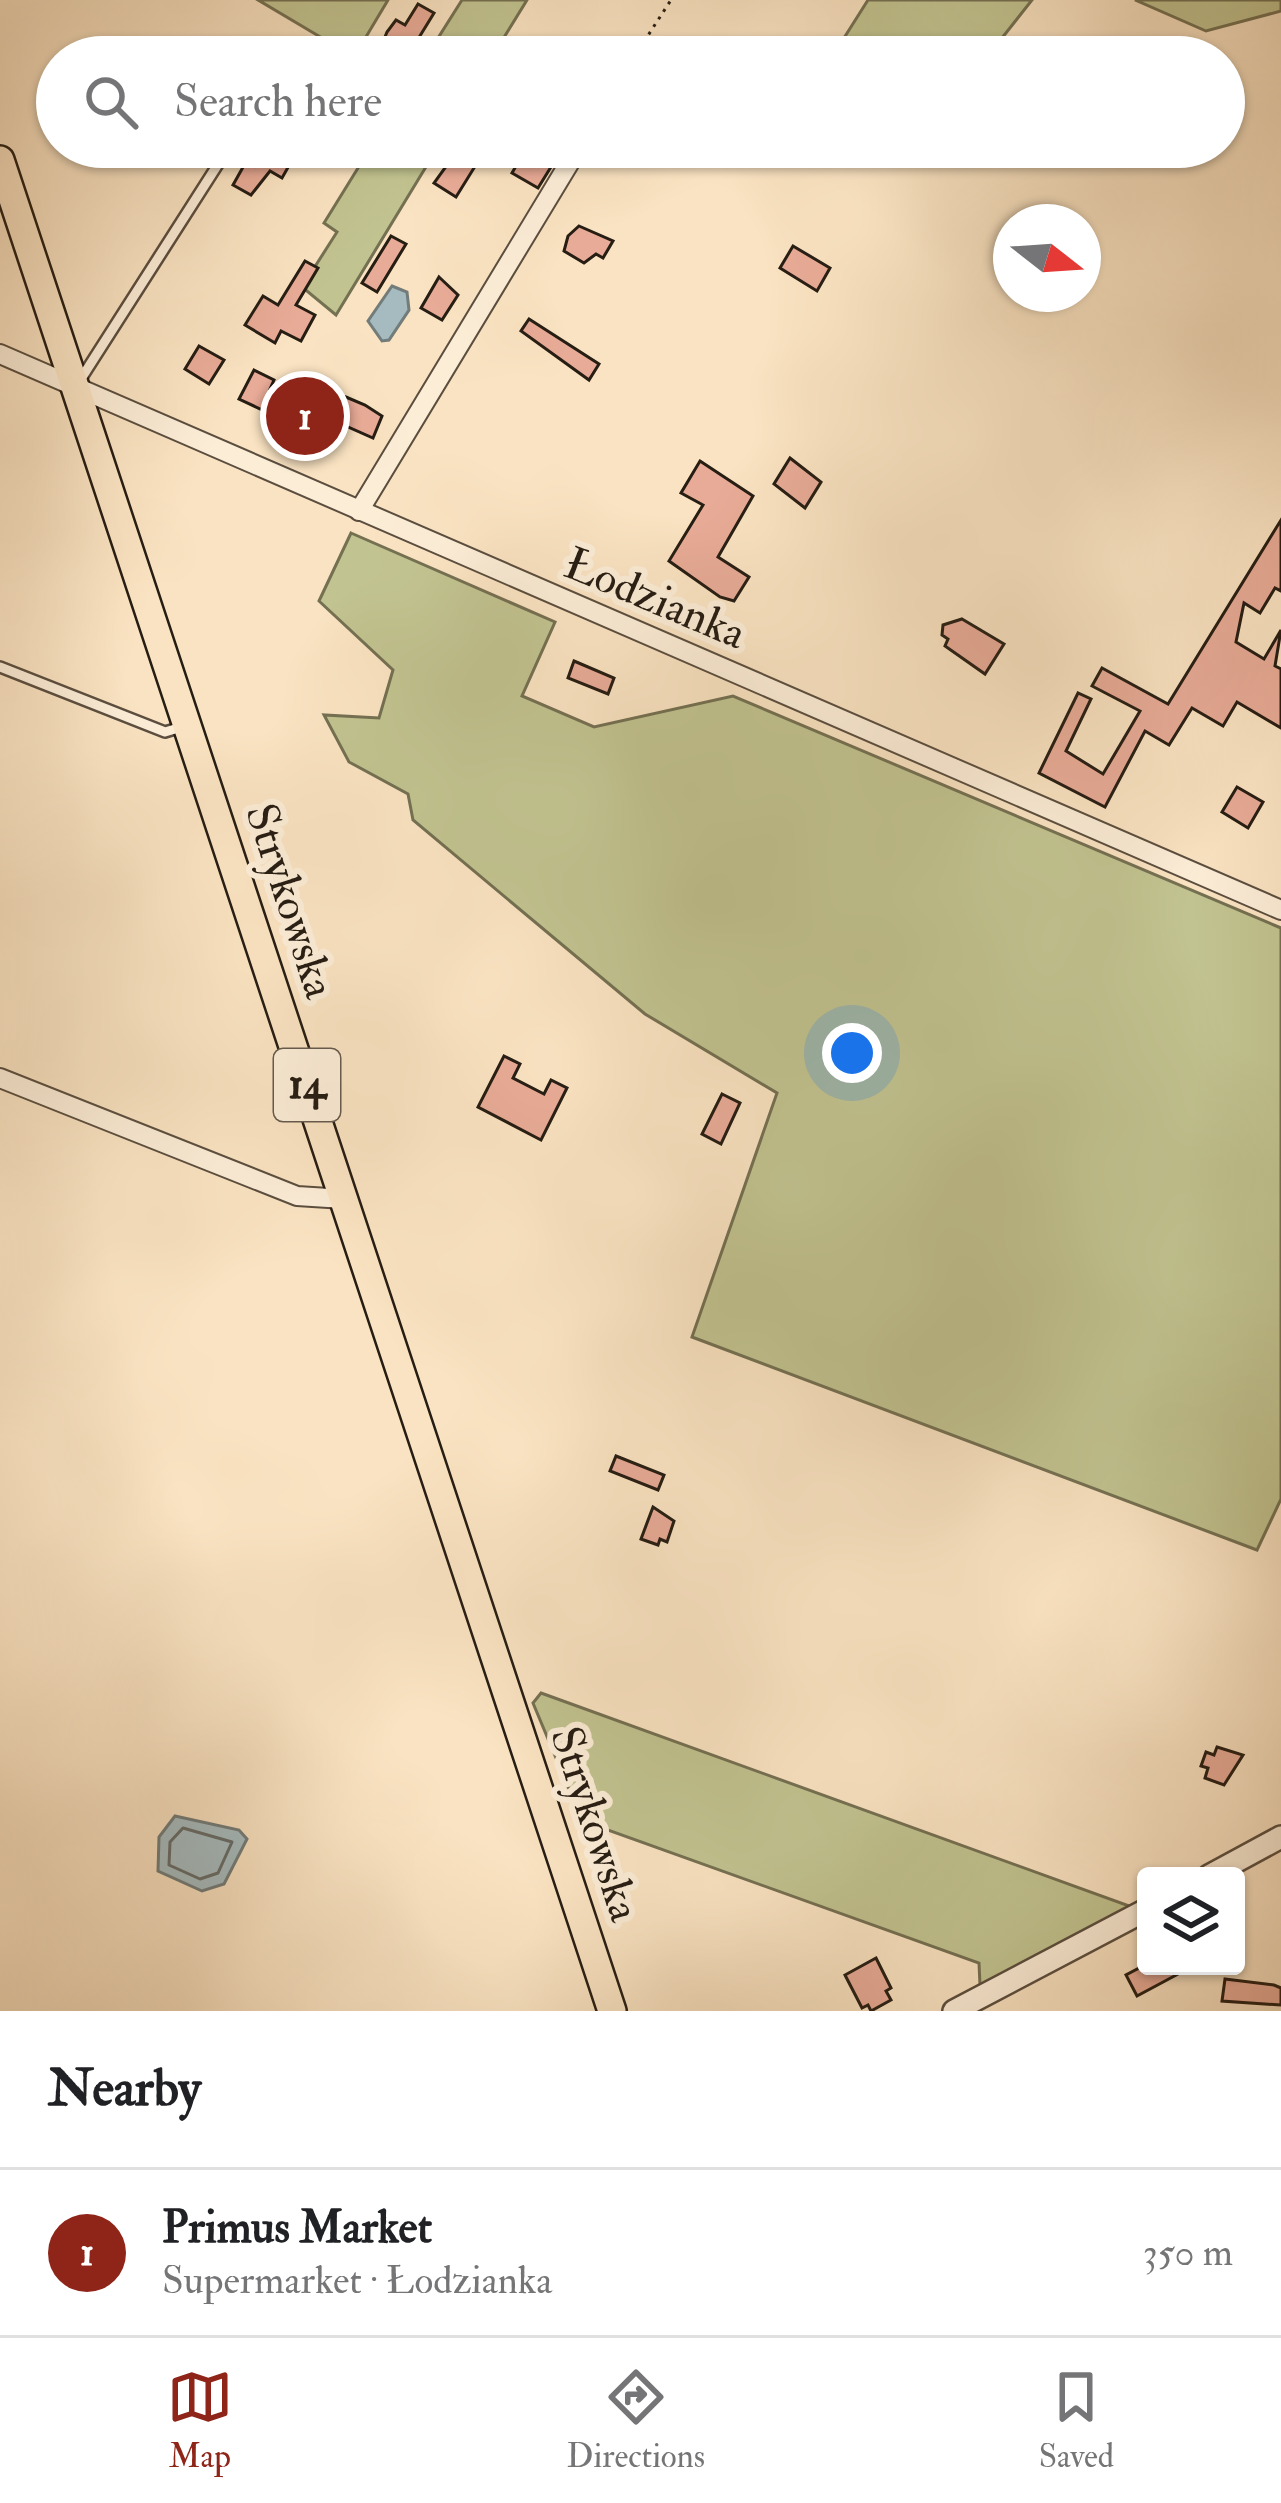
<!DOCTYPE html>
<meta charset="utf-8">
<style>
:root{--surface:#fff;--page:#f2f2f2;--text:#202124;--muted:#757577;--line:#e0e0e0;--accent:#8f2418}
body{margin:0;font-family:"IM FELL Double Pica",serif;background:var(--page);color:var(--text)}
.controls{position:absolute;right:36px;bottom:36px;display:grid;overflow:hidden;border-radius:12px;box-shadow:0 3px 9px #0004}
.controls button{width:108px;height:108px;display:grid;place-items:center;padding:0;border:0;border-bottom:3px solid var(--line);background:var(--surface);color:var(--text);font:60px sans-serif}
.compass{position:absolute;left:993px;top:204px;width:108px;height:108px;border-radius:50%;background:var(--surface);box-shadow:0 3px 9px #0004;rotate:107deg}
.you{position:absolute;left:852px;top:1053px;width:42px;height:42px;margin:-30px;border:9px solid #fff;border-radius:50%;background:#1a73e8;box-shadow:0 0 0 18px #1a73e833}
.badge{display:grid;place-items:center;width:78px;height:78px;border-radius:50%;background:var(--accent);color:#fff;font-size:39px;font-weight:700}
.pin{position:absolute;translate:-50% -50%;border:6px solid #fff;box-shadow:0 3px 12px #0006}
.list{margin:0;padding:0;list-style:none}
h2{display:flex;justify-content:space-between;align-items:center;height:156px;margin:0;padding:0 48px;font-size:51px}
h2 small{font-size:39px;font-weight:400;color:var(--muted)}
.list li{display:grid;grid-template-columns:78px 1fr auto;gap:36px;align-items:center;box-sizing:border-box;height:168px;padding:0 48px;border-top:3px solid var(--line)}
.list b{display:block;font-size:45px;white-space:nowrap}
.list p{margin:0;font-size:39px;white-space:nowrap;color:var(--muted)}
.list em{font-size:39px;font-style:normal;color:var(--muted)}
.icon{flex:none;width:66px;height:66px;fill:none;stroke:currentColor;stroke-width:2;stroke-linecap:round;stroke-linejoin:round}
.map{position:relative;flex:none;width:1281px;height:2011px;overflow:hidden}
.search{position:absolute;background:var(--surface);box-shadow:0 3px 9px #0004;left:36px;right:36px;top:36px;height:132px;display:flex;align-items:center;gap:30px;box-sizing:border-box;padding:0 42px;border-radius:66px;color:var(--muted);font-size:45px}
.sheet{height:324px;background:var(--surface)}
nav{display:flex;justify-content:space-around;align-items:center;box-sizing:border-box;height:168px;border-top:3px solid var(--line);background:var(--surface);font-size:33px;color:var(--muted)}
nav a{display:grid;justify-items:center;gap:6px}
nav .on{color:var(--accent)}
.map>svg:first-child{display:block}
</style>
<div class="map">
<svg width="1281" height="2011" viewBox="0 0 1281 2011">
<rect width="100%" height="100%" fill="#fae3c2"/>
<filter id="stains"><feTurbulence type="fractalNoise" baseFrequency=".00167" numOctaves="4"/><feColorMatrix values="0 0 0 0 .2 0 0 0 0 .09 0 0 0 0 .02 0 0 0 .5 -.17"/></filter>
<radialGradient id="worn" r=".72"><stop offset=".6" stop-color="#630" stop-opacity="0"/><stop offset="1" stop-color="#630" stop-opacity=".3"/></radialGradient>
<!-- green -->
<g fill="#c1c390" stroke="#747052" stroke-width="3">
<path d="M258,0h130l-34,57z"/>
<path d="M462,0h65l-35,57h-66z"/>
<path d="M868,0h164l-45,57h-155z"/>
<path d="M1135,0h146v11l-75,20z"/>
<path d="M371,147h67l-102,168 -34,-28 35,-55 -13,-9z"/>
<path d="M351,533l204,89 -33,74 72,31 139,-31 548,232v571l-24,51 -565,-213 85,-244 -132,-79 -232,-194 -5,-26 -59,-32 -25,-47 55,3 14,-48 -74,-69z"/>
<path d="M541,1693l591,214 -152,78 -1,-22 -388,-139 -12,-11 -46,-110z"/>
</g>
<!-- water -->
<g fill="#a5bbbf" stroke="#727c7a" stroke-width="3">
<path d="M392,286l15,6 2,18 -20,30 -7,1 -14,-20z"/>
<path d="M175,1816l64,14 8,9 -23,45 -22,7 -44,-20 1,-34z"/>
</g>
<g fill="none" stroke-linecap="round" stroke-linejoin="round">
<!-- shore -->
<path stroke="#666c69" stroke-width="3" d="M183,1828l49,14 -14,31 -18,6 -31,-14 1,-23z"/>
</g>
<!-- building -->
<g fill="#e8ab97" stroke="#261d13" stroke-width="3">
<path d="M418,4l16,9 -27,44h-16l5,-7 -13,-8 4,-10 9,-12 9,5z"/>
<path d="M266,147h17l12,8 -13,23 -12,-7 -19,24 -18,-10 14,-25 8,6z"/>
<path d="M460,147h27l-31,50 -22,-14z"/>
<path d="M527,147l27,15 -16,26 -26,-15z"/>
<path d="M579,226l34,15 -10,17 -7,-4 -12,9 -20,-12 4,-15z"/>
<path d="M391,236l15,8 -29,48 -15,-9z"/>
<path d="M793,246l37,22 -13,23 -37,-23z"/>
<path d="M305,261l13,7 -22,37 19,10 -14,26 -20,-10 -6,12 -30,-18 18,-29 15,9z"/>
<path d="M439,277l19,18 -16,25 -21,-12z"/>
<path d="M529,319l70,45 -10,16 -68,-49z"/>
<path d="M199,346l25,14 -15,24 -24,-15z"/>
<path d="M254,370l20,10 -4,9 27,14 4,-9 39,16 6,-13 19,8 17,11 -9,22 -34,-15 -4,11 -21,-9 -3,8 -72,-34z"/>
<path d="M790,458l31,24 -16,26 -31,-24z"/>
<path d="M700,461l53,35 -35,61 31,20 -15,24 -14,-4 -51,-36 34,-56 -22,-12z"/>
<path d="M1281,520v71l-6,-3 -15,25 -16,-10 -8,39 28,17 17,-29 -6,36 6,3v59l-44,-26 -14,24 -31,-18 -23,37 -24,-14 -40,76 -66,-34 39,-80 13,6 -25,52 37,23 37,-63 -48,-25 10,-18 66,36z"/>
<path d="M962,619l42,25 -19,30 -40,-28 3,-7 -6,-4 1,-10z"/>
<path d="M574,661l40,17 -6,16 -40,-16z"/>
<path d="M1237,787l26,15 -15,26 -26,-16z"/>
<path d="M504,1056l16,8 -7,14 31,16 7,-14 16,8 -26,52 -63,-33z"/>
<path d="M722,1094l18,9 -19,41 -19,-10z"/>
<path d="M616,1456l48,19 -6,15 -48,-19z"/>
<path d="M653,1507l21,14 -7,21 -7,-3 -2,6 -17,-6z"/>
<path d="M1217,1747l26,8 -19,30 -19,-7 3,-10 -7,-2 5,-14 8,3z"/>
<path d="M876,1958l15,30 -5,3 5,9 -20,11 -3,-6 -6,3 -17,-33z"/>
<path d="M1143,1966h50l-56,30 -11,-21z"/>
<path d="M1225,1979l49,6 7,3v17l-59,-4z"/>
</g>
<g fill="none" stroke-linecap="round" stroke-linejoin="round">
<defs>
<g id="service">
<path d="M77,385l152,-238"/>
<path d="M0,667l165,65 20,-6"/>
</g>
<g id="minor">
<path d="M0,354l1281,556"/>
<path d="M359,511l220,-364"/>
<path d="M0,1078l297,118 47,3"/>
</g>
<g id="tertiary">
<path d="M1209,1876l72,-39"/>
<path d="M954,2011l192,-101"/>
</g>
<path id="primary" d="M0,160l612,1851"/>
</defs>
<!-- service casing -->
<use href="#service" stroke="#5b4e3f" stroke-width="14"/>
<!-- minor casing -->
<use href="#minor" stroke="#5b4e3f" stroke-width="22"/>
<!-- tertiary casing -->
<use href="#tertiary" stroke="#5b4e3f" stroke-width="26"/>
<!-- primary casing -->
<use href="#primary" stroke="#261d13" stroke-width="32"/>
<!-- path -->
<path stroke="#261d13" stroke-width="3" stroke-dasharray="3 6" stroke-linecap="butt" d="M634,57l37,-57"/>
<!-- service -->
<use href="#service" stroke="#fcedd7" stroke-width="9"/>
<!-- minor -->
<use href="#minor" stroke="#fcedd7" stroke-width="18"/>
<!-- tertiary -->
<use href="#tertiary" stroke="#fcedd7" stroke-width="21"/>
<!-- primary -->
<use href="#primary" stroke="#fae3c2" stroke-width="27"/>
</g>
<g text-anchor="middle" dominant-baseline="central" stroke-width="12" stroke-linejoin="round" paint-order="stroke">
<!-- shield labels -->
<rect fill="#fcedd7" stroke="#665b4e" stroke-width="3" x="274" y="1049" width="66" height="72" rx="9"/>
<g font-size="42" font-weight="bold" fill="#261d13">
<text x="307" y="1085">14</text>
</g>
<!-- street labels -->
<g font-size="45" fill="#261d13" stroke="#fcedd7">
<text transform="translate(655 599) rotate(23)">Łodzianka</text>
<text transform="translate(290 901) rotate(72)">Strykowska</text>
<text transform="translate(595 1824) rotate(72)">Strykowska</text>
</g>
</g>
<rect width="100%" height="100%" filter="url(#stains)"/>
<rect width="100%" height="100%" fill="url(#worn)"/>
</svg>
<div class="controls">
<button><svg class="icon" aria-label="layers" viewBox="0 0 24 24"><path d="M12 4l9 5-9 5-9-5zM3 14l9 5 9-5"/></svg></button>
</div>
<svg class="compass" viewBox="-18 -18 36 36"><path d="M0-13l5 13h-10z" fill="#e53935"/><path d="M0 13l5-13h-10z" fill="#757577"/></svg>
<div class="you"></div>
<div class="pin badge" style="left:305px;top:416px">1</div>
<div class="search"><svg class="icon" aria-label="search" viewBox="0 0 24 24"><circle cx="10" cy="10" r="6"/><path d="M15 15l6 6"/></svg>Search here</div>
</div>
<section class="sheet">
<h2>Nearby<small></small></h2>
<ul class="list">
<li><span class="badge">1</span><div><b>Primus Market</b><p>Supermarket · Łodzianka</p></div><em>350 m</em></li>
</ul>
</section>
<nav>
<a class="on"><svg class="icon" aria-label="map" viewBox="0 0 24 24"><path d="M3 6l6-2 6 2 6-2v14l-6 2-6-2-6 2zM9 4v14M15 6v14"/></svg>Map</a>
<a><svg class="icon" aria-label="directions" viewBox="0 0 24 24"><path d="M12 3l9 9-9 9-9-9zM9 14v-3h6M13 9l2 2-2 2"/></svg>Directions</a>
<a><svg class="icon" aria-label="saved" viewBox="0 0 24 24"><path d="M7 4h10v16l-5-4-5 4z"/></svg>Saved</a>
</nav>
